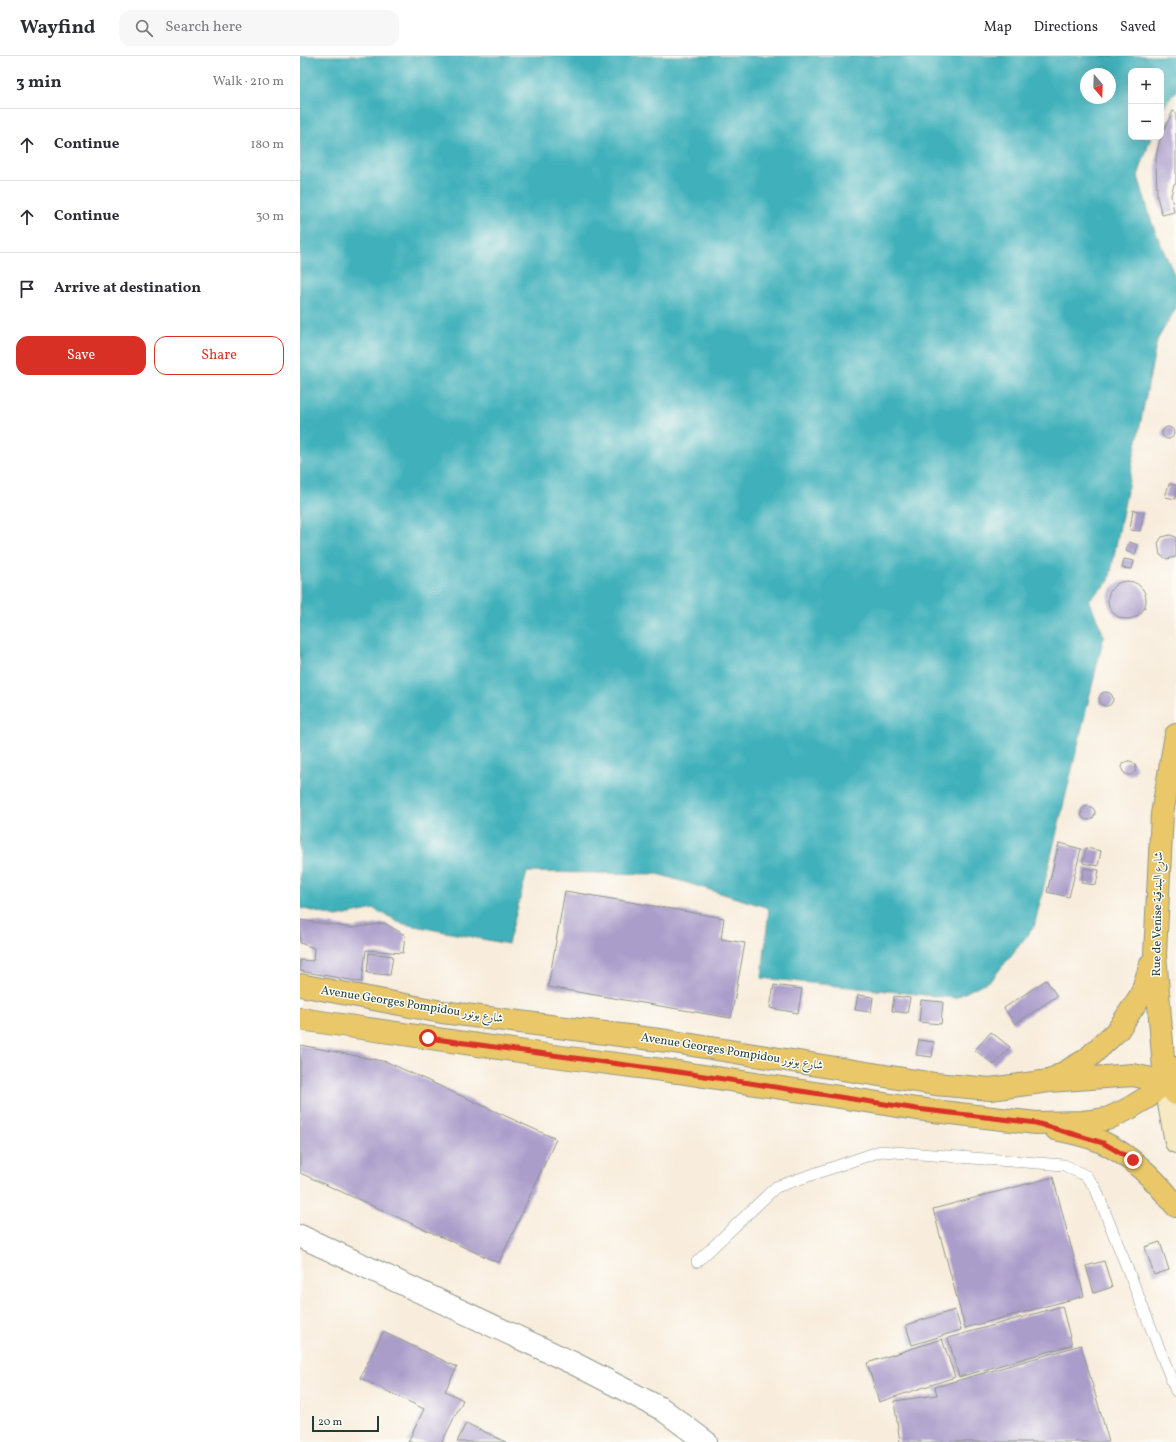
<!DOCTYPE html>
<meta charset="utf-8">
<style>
:root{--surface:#fff;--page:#f7f7f7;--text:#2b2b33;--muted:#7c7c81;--line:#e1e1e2;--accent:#d93025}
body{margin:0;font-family:Vollkorn,Amiri,serif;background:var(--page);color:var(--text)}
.controls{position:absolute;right:12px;top:12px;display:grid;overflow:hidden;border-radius:8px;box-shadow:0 4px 16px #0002}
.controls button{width:36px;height:36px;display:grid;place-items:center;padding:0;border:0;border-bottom:1px solid var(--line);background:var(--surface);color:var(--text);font:20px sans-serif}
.compass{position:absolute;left:780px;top:12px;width:36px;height:36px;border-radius:50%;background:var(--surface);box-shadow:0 4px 16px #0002;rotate:161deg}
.scale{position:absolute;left:12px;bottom:10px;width:67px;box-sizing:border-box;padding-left:4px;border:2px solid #1f3d34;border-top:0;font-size:11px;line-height:14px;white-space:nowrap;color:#1f3d34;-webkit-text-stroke:3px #fdfcf7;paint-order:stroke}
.stop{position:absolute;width:12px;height:12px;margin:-9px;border:3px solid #d93025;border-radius:50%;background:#fff}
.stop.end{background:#d93025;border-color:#fff;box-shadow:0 1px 4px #0008}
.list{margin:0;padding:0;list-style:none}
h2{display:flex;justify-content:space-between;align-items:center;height:52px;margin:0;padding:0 16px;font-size:17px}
h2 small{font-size:13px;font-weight:400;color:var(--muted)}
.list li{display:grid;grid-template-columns:26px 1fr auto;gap:12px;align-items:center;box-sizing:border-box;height:72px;padding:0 16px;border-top:1px solid var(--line)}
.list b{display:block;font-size:15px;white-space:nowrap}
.list em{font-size:13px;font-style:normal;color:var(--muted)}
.actions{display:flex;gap:8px;padding:12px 16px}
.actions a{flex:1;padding:9px 0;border:1px solid var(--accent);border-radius:12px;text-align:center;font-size:14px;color:var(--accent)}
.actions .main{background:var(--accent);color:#fff}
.icon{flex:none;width:22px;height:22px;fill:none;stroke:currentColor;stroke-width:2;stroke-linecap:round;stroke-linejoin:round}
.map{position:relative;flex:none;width:876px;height:1386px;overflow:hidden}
header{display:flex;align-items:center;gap:24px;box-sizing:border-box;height:56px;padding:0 20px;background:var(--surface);border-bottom:1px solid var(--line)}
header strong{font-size:19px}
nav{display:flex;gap:22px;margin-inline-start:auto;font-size:14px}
.search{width:280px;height:36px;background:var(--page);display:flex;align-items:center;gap:10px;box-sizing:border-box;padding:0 14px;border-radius:12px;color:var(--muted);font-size:15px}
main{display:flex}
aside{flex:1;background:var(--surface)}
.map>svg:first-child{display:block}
</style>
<header>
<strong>Wayfind</strong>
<div class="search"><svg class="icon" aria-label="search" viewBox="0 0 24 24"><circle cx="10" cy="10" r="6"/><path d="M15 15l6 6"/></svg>Search here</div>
<nav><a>Map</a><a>Directions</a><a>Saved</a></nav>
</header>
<main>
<aside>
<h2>3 min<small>Walk · 210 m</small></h2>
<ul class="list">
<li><svg class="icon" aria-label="ahead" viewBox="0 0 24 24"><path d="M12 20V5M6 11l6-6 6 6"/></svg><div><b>Continue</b></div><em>180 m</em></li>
<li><svg class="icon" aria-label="ahead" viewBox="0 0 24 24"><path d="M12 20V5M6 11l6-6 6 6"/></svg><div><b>Continue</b></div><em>30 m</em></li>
<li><svg class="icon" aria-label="arrive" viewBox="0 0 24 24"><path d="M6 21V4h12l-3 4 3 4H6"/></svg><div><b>Arrive at destination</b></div></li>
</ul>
<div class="actions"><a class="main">Save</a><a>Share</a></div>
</aside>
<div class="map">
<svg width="876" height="1386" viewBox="0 0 876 1386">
<rect width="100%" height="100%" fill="#fdfcf7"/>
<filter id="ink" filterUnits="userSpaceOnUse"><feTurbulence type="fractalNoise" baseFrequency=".025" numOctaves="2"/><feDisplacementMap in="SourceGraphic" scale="8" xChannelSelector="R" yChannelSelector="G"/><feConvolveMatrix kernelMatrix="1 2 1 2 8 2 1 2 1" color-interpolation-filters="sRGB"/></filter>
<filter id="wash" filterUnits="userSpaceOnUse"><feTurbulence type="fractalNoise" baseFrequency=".012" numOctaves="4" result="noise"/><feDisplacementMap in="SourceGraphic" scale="16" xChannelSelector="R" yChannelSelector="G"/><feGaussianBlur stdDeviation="0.9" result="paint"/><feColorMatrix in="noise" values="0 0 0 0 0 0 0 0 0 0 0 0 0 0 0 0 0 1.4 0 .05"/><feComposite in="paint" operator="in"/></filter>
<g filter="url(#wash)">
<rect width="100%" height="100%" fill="#f8eddd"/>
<!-- water -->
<path fill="#41b1bb" stroke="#307778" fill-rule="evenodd" d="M0,0h876v35l-15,19v-39h-30v66h20l-13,39 15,50 23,53v29l-19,32 -48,241 -20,19 15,36 -70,291 -42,52 -37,19 -193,-20 7,-70 -111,-34 -131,-2 -19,72 -104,-20 -30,-15 -37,8 -37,-9zM786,18h24v24h-24z"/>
<g id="blocks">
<!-- building -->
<g fill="#ab9dca">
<path d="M873,55l3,2v70l-2,1 -3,11 3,17 -12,3 -5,-18 -1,-40 5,-22z"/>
<circle cx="868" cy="377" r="6"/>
<path d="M869,428l7,1v14l-11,-2z"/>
<path d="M833,454l11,2 -4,19 -10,-1z"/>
<path d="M870,479l6,2v20l-9,2 -7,-4 -2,-12 4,-6z"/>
<path d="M829,486l9,3 -3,10 -9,-4z"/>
<path d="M824,503l10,2 -2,8 -10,-1z"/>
<circle cx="827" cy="544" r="19"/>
<circle cx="806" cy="643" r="7"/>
<circle cx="829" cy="712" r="7"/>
<circle cx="788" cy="757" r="7"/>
<path d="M759,787l22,6 -12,48 -22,-5z"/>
<path d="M786,792l15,3 -3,15 -15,-3z"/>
<path d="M784,812l15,2 -3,15 -15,-2z"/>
<path d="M265,835l159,27 -3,21 24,4 -14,75 -183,-31z"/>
<path d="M0,864l54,8 30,-5 21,12 -2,18 -37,-3 -4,32 -62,-11v-11l13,1 1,-13 -14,-5z"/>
<path d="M69,897l24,3 -3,19 -23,-2z"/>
<path d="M746,924l11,16 -42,28 -11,-16z"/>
<path d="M474,929l28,4 -4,24 -28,-5z"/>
<path d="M558,939l15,2 -2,15 -16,-2z"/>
<path d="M594,940l16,2 -3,15 -15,-2z"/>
<path d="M621,944l22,2 -2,22 -22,-2z"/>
<path d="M691,976l19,15 -16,18 -19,-15z"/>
<path d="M619,984l15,2 -2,15 -16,-2z"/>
<path d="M0,989l87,17 169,77 -57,124 -199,-90z"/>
<path d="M753,1121l31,119 -119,32 -32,-119z"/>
<path d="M860,1186l9,28 -15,5 -9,-28z"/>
<path d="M804,1205l8,26 -18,6 -8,-27z"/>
<path d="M762,1250l10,39 -113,32 -11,-39z"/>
<path d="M655,1254l6,20 -49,15 -6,-20z"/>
<path d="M83,1276l74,35 -12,24 18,9 -21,42h-34l16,-33 -64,-31z"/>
<path d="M642,1283l13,38 -76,25 -12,-39z"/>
<path d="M781,1289l28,97h-209l-6,-41 43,-6 -2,-8z"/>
<path d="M166,1367l40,19h-49z"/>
</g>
</g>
</g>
<g filter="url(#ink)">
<use href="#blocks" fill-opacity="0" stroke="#8c9588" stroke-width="1"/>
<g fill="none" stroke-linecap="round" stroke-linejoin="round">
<defs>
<path id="service" d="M397,1206l79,-75 105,-36 183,14 22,11 9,11 81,204"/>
<path id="minor" d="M0,1180l275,128 87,45 44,33"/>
<path id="secondary" d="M865,1026l11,60"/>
<g id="primary">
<path d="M0,929l142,27 225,29 268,43 55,5 59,-8 84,-6 32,7 11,12"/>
<path d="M0,963l246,36 132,17 239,37 119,14 47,-1 24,-3 21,-10 20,-12 17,-15 11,-14"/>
<path d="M755,1022l31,-18 32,-30 23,-35 10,-31"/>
<path d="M865,1026l-10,-128 7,-140 14,-79"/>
<path d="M756,1073c16,4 34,7 48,14 30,15 52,37 72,63"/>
</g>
</defs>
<!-- service casing -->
<use href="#service" stroke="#8c9588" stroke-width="12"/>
<!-- minor casing -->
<use href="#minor" stroke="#8c9588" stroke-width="24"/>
<!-- secondary casing -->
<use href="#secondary" stroke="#8c9588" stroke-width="24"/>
<!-- primary casing -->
<use href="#primary" stroke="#8c9588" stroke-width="24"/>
<!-- service -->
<use href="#service" stroke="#fff" stroke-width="11"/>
<!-- minor -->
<use href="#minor" stroke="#fff" stroke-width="22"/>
<!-- secondary -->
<use href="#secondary" stroke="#f7e9c3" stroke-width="22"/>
<!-- primary -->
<use href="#primary" stroke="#eac769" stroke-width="22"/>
</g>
</g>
<g fill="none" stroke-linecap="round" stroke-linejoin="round" filter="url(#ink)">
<!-- route -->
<path stroke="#d93025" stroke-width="5" d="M128,982l250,34 239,37 119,14 67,20 30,17"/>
</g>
<g text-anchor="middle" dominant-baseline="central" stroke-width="3" stroke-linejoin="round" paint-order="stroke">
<!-- street labels -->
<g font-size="12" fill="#1f3d34" stroke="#fdfcf7">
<text transform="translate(858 858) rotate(-89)">Rue de Venise شارع البندقية</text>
<text transform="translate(112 949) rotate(9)">Avenue Georges Pompidou شارع بونور</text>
<text transform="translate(432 996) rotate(9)">Avenue Georges Pompidou شارع بونور</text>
</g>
</g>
</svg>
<div class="controls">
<button>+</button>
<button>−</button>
</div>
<svg class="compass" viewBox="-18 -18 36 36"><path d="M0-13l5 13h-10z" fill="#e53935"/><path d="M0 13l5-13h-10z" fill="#7c7c81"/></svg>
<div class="scale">20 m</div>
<div class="stop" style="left:128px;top:982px"></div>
<div class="stop end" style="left:833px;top:1104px"></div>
</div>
</main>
